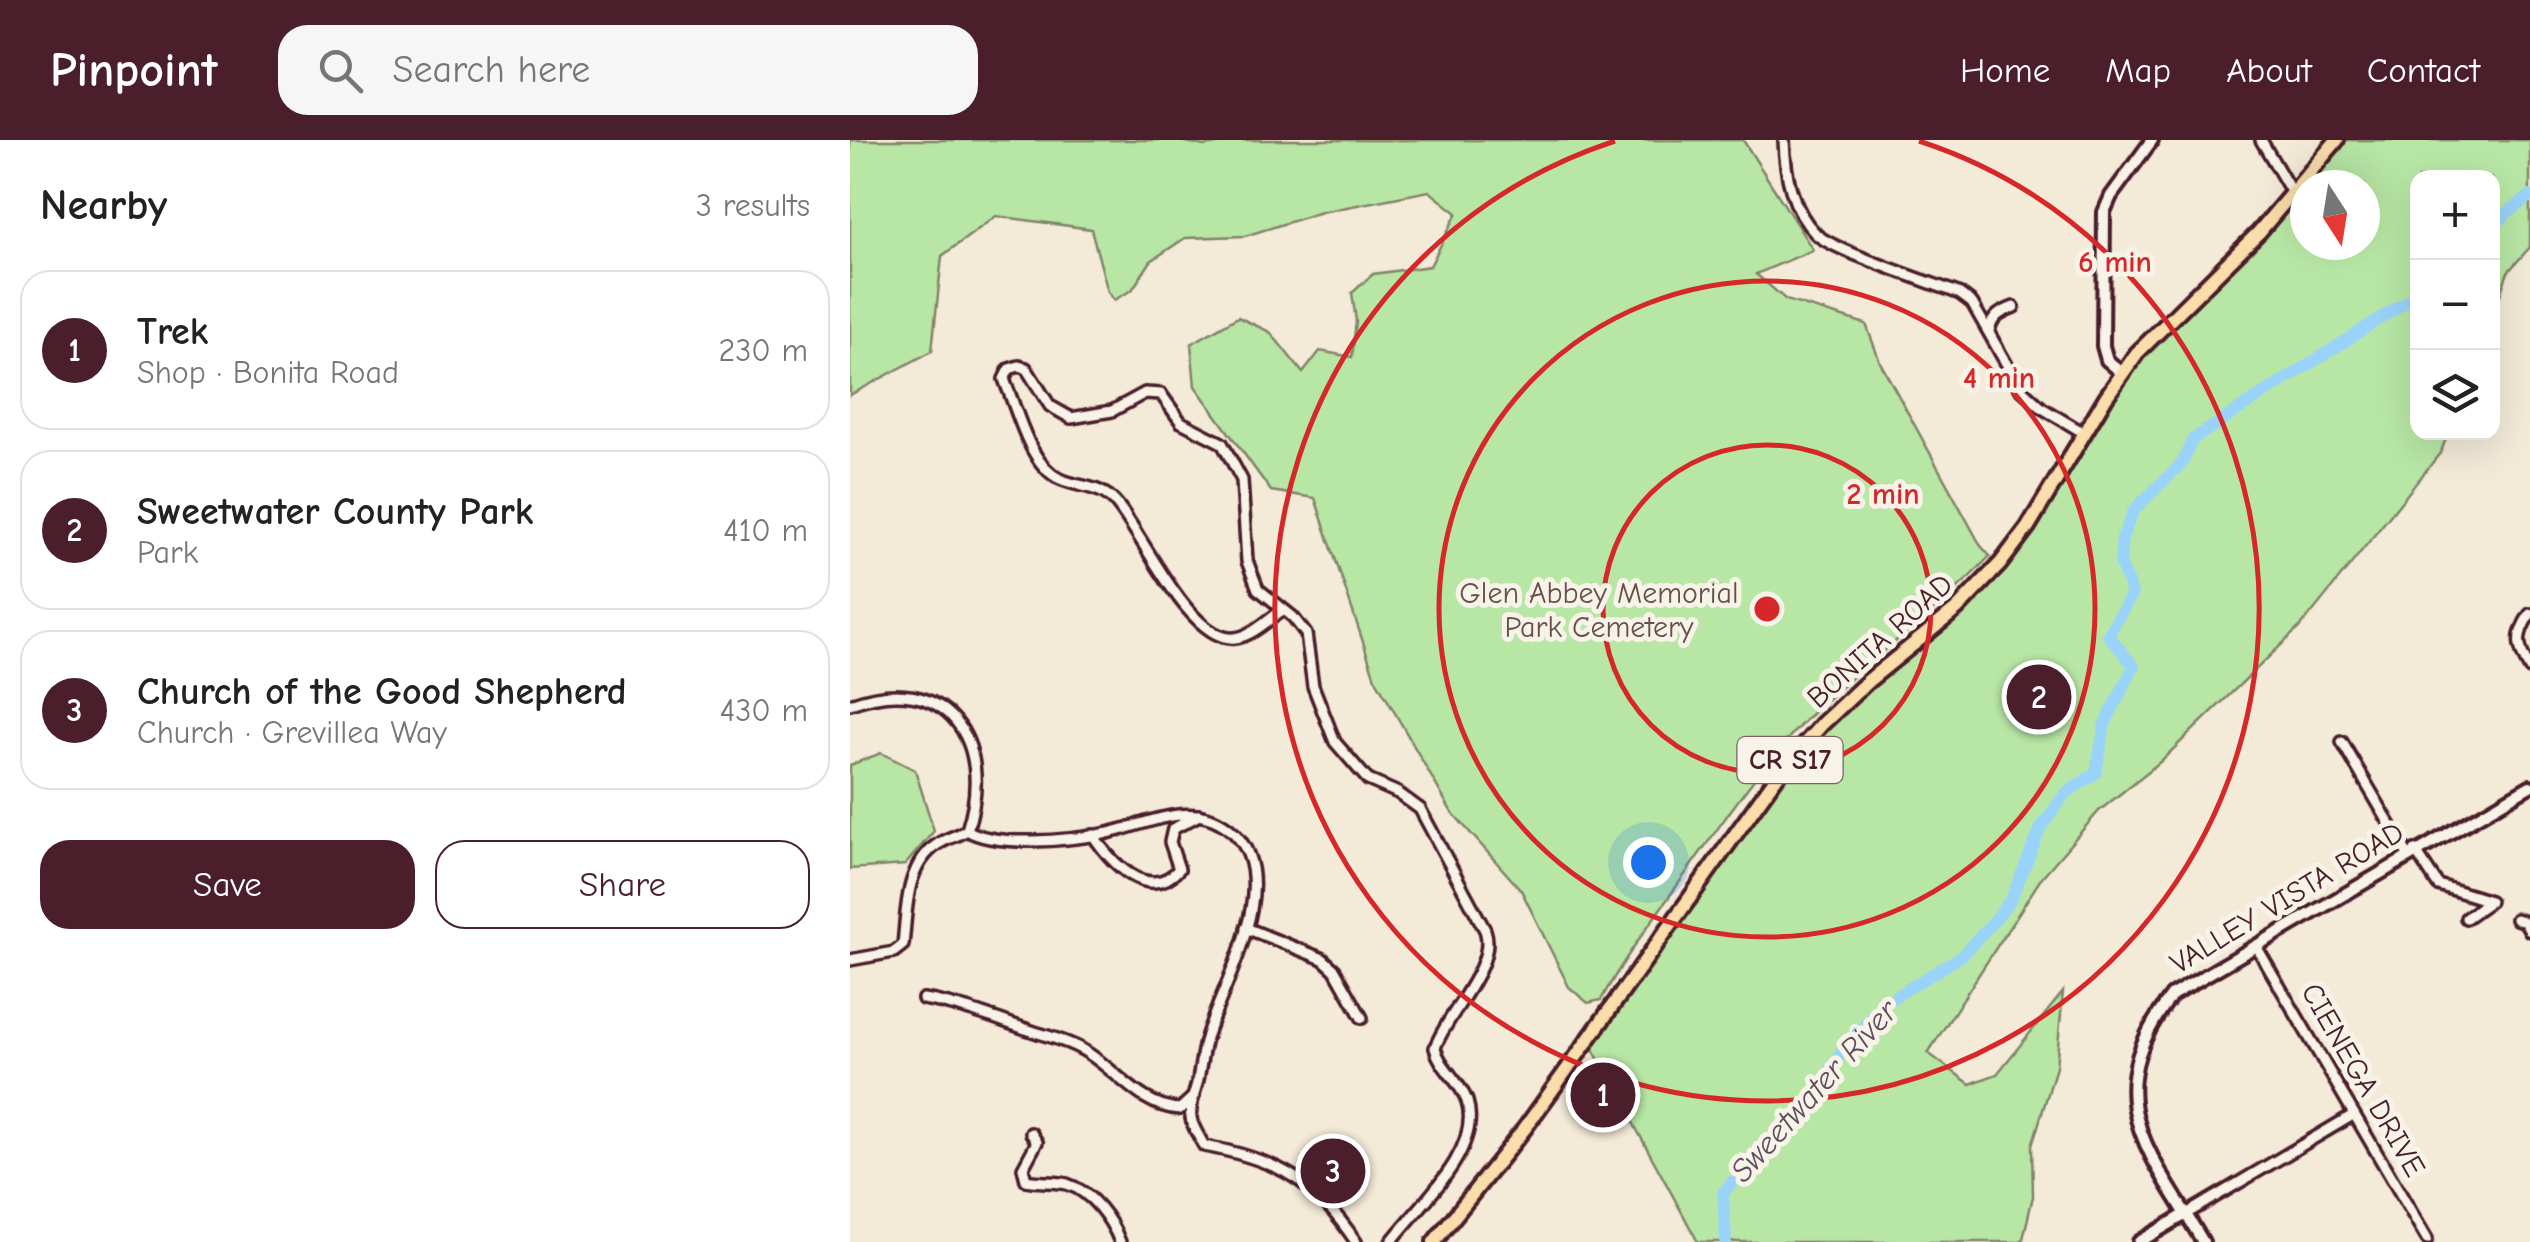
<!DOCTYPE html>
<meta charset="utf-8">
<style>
:root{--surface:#fff;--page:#f6f6f6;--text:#222;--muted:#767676;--line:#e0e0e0;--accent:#4a1f2b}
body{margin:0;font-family:"Comic Neue",sans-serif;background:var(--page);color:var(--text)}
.controls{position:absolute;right:30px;top:30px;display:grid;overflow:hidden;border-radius:20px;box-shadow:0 10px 40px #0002}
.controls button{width:90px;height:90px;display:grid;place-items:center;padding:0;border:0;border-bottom:2px solid var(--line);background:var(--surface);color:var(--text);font:50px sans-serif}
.compass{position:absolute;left:1440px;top:30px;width:90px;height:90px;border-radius:50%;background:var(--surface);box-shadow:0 10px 40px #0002;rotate:168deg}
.you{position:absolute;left:798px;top:722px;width:35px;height:35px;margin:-25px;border:8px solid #fff;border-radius:50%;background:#1a73e8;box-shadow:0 0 0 15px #1a73e833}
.badge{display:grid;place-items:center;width:65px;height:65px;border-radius:50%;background:var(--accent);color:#fff;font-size:32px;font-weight:700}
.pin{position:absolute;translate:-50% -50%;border:5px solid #fff;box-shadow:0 2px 10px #0006}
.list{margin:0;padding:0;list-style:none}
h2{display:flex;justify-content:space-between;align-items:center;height:130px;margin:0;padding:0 40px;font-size:42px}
h2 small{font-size:32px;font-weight:400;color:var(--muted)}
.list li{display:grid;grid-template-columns:65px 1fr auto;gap:30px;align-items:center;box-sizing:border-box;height:160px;margin:0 20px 20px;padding:0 20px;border:2px solid var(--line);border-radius:30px}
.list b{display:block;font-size:38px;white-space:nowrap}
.list p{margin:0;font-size:32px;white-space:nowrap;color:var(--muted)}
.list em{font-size:32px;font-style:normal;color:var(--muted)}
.actions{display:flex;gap:20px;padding:30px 40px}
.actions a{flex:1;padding:22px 0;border:2px solid var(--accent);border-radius:30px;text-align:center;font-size:35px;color:var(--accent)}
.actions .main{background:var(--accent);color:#fff}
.icon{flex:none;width:55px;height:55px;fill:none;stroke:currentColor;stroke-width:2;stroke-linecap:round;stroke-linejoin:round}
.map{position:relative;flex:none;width:1680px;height:1102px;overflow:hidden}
header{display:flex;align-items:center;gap:60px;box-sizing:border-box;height:140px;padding:0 50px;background:var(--accent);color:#fff}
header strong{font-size:48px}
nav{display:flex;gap:55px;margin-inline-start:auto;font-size:35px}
.search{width:700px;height:90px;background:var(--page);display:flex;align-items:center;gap:25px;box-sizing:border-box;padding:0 35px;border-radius:30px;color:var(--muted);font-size:38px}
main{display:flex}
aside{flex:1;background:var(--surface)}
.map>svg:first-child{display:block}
</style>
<header>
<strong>Pinpoint</strong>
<div class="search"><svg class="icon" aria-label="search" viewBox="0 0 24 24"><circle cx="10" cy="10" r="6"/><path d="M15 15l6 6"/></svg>Search here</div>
<nav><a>Home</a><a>Map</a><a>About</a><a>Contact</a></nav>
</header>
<main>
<aside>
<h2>Nearby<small>3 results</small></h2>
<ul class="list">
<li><span class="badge">1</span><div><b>Trek</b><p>Shop · Bonita Road</p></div><em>230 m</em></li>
<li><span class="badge">2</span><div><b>Sweetwater County Park</b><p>Park</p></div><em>410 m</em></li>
<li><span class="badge">3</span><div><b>Church of the Good Shepherd</b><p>Church · Grevillea Way</p></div><em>430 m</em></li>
</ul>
<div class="actions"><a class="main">Save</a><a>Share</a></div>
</aside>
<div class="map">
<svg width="1680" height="1102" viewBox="0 0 1680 1102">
<rect width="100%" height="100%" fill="#f3ead8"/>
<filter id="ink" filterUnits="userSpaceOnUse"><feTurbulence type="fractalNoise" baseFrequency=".01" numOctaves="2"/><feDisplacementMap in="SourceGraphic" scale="20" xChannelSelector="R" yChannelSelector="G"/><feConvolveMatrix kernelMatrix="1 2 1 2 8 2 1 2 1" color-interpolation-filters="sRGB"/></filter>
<g filter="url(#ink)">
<!-- green -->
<g fill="#b8e7a5" stroke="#818368" stroke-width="2.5" fill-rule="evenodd">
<path d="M0,0h327l27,6 36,-6h503l70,110 -57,24 30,26 80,24 14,38 101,184 9,10c-52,56 -115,98 -171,151 -52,48 -92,109 -133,166 -29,41 -61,83 -85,127l-13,3 -19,-16 -48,-97 -70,-79 -76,-133 -60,-180 -44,-7 -76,-105 -4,-42 47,-27 32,15 33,41 17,-22 32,6 4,-36 -4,-28 21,-19 57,-8 27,-53 -28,-22 -108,21 -76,24 -60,2 -34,23 -19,29 -18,10 -6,-8 -17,-63 -95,-13 -54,40 -10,95 -82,44z"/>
<path d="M1483,0h197v107l-22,25 -15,42 -1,-136h-74v254l30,1 -7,19 -138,172 -142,137 -62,50 -57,66 -114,176 42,31 27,-10 66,-82 -7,75 -24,79 1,50 -10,43 -3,3h-322l-111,-204 203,-278 203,-188 129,-200 136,-140zM1455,45h60v60h-60z"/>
<path d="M31,613l34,17 19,61 -29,34 -55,4v-104z"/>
</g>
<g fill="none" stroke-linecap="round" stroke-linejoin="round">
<!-- river -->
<g stroke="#99d3f9" stroke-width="12">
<path d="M1642,89l15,-16 23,-17"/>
<path d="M876,1102l-3,-49 40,-47 45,-43 37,-56 38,-43 77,-47 34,-36 17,-22 30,-71 24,-34 31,-21 9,-49 29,-58 -26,-31 24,-41 -12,-31 2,-25 12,-28 49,-48 9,-22 226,-146"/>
</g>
<defs>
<g id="minor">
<path d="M934,0c1,33 7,69 32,94 18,17 114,48 144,60l12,9 48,85 22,20 42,25"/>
<path d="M1411,0l31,53"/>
<path d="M1139,191c3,-15 12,-19 25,-24"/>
<path d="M431,471c-13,9 -29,25 -46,27 -45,5 -93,-105 -119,-135 -15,-18 -36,-15 -56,-24 -30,-14 -41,-64 -53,-92l-3,-8 5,-10 10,-3 7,2 24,38 21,12 41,-7 33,-18 16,1 20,28 41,21 20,37 5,81 11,28 35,28 13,17 7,52 22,56 33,38 30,13 22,16 65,121c13,35 -39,84 -50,118 5,20 25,33 32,53 16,50 -50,106 -76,141"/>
<path d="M1680,474c-15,22 -13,33 0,55"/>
<path d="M0,564c96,-35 146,37 117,126 -9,6 -20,8 -29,14 -33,21 -31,66 -35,101l-9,7 -44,8"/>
<path d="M1492,602l66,113"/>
<path d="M117,690c28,18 104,10 136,4 44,-8 91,-39 131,-1 50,49 -10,148 -27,202 -5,15 -6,30 -9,45 -3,11 -9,27 -7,38 1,8 9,20 13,28 72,13 111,34 152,96"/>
<path d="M243,695c17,26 55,69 86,34l-9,-27 3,-13 26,-14"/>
<path d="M1565,710l23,35 52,16 -24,17"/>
<path d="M1666,779l9,3 5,9"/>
<path d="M396,788l77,31 12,11 27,48"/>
<path d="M1406,806l171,293"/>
<path d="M73,859c38,6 70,19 106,31 17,6 36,10 52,19 34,18 58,58 99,60l14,-13"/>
<path d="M181,993l6,9 -14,26 3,12c13,3 27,1 41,4 25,8 44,35 53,58"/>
<path d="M1336,1074l167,-99"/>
</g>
<g id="tertiary">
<path d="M1272,233l-15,-13 -4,-14 1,-134 7,-16 41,-56"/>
<path d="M1289,1102l47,-28"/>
<path d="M1353,1102c-54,-91 -109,-145 -31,-247l358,-209"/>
</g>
<path id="primary" d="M584,1102l91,-114 255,-356 42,-48 46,-43 89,-72 43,-45 28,-37 78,-130 31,-44 122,-121 78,-92"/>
</defs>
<!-- minor casing -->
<use href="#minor" stroke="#4a1f2b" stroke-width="16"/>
<!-- tertiary casing -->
<use href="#tertiary" stroke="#4a1f2b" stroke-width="18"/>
<!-- primary casing -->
<use href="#primary" stroke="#4a1f2b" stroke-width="20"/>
<!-- minor -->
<use href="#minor" stroke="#f7f3e8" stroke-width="9"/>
<!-- tertiary -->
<use href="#tertiary" stroke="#f7f3e8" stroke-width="10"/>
<!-- primary -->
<use href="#primary" stroke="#f9deab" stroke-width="12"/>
</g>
</g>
<!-- distance rings -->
<g fill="none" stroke="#d62828" stroke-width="5">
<circle cx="917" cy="469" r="164"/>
<circle cx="917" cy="469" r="328"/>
<path d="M1069 1A492 492 0 1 1 765 1"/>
</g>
<g text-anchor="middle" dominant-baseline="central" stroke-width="10" stroke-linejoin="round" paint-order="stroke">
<!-- shield labels -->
<rect fill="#f7f3e8" stroke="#7e5f64" stroke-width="2.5" x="887.5" y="597" width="105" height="46" rx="8"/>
<g font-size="28" font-weight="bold" fill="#4a1f2b">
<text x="940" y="620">CR S17</text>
</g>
<!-- park labels -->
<g font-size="30" fill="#66514a" stroke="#f7f3e8">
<text x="749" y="453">Glen Abbey Memorial<tspan x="749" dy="34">Park Cemetery</tspan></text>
</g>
<!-- street labels -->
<g font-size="30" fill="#4a1f2b" stroke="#f7f3e8">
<text transform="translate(1030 501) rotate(-42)">BONITA ROAD</text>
<text transform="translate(1437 758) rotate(-31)">VALLEY VISTA ROAD</text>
<text transform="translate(1513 940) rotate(60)">CIENEGA DRIVE</text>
</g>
<!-- water labels -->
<g font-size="32" font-style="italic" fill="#5e4c5e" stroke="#f7f3e8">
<text transform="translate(964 951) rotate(-48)">Sweetwater River</text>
</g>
</g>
<circle cx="917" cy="469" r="15" fill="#d62828" stroke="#f7f3e8" stroke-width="5"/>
<g font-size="30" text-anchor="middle" font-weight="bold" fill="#d62828" stroke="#f7f3e8" stroke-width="10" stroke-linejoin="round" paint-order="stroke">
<text x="1265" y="132">6 min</text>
<text x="1149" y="248">4 min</text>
<text x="1033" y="364">2 min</text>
</g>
</svg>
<div class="controls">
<button>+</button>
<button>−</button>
<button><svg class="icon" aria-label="layers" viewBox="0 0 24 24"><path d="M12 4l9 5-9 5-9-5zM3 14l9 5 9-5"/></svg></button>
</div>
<svg class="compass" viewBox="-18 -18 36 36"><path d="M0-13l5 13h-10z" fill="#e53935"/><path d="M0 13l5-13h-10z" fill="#767676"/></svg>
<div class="you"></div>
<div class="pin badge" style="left:753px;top:955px">1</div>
<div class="pin badge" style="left:1189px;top:557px">2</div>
<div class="pin badge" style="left:483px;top:1031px">3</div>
</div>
</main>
